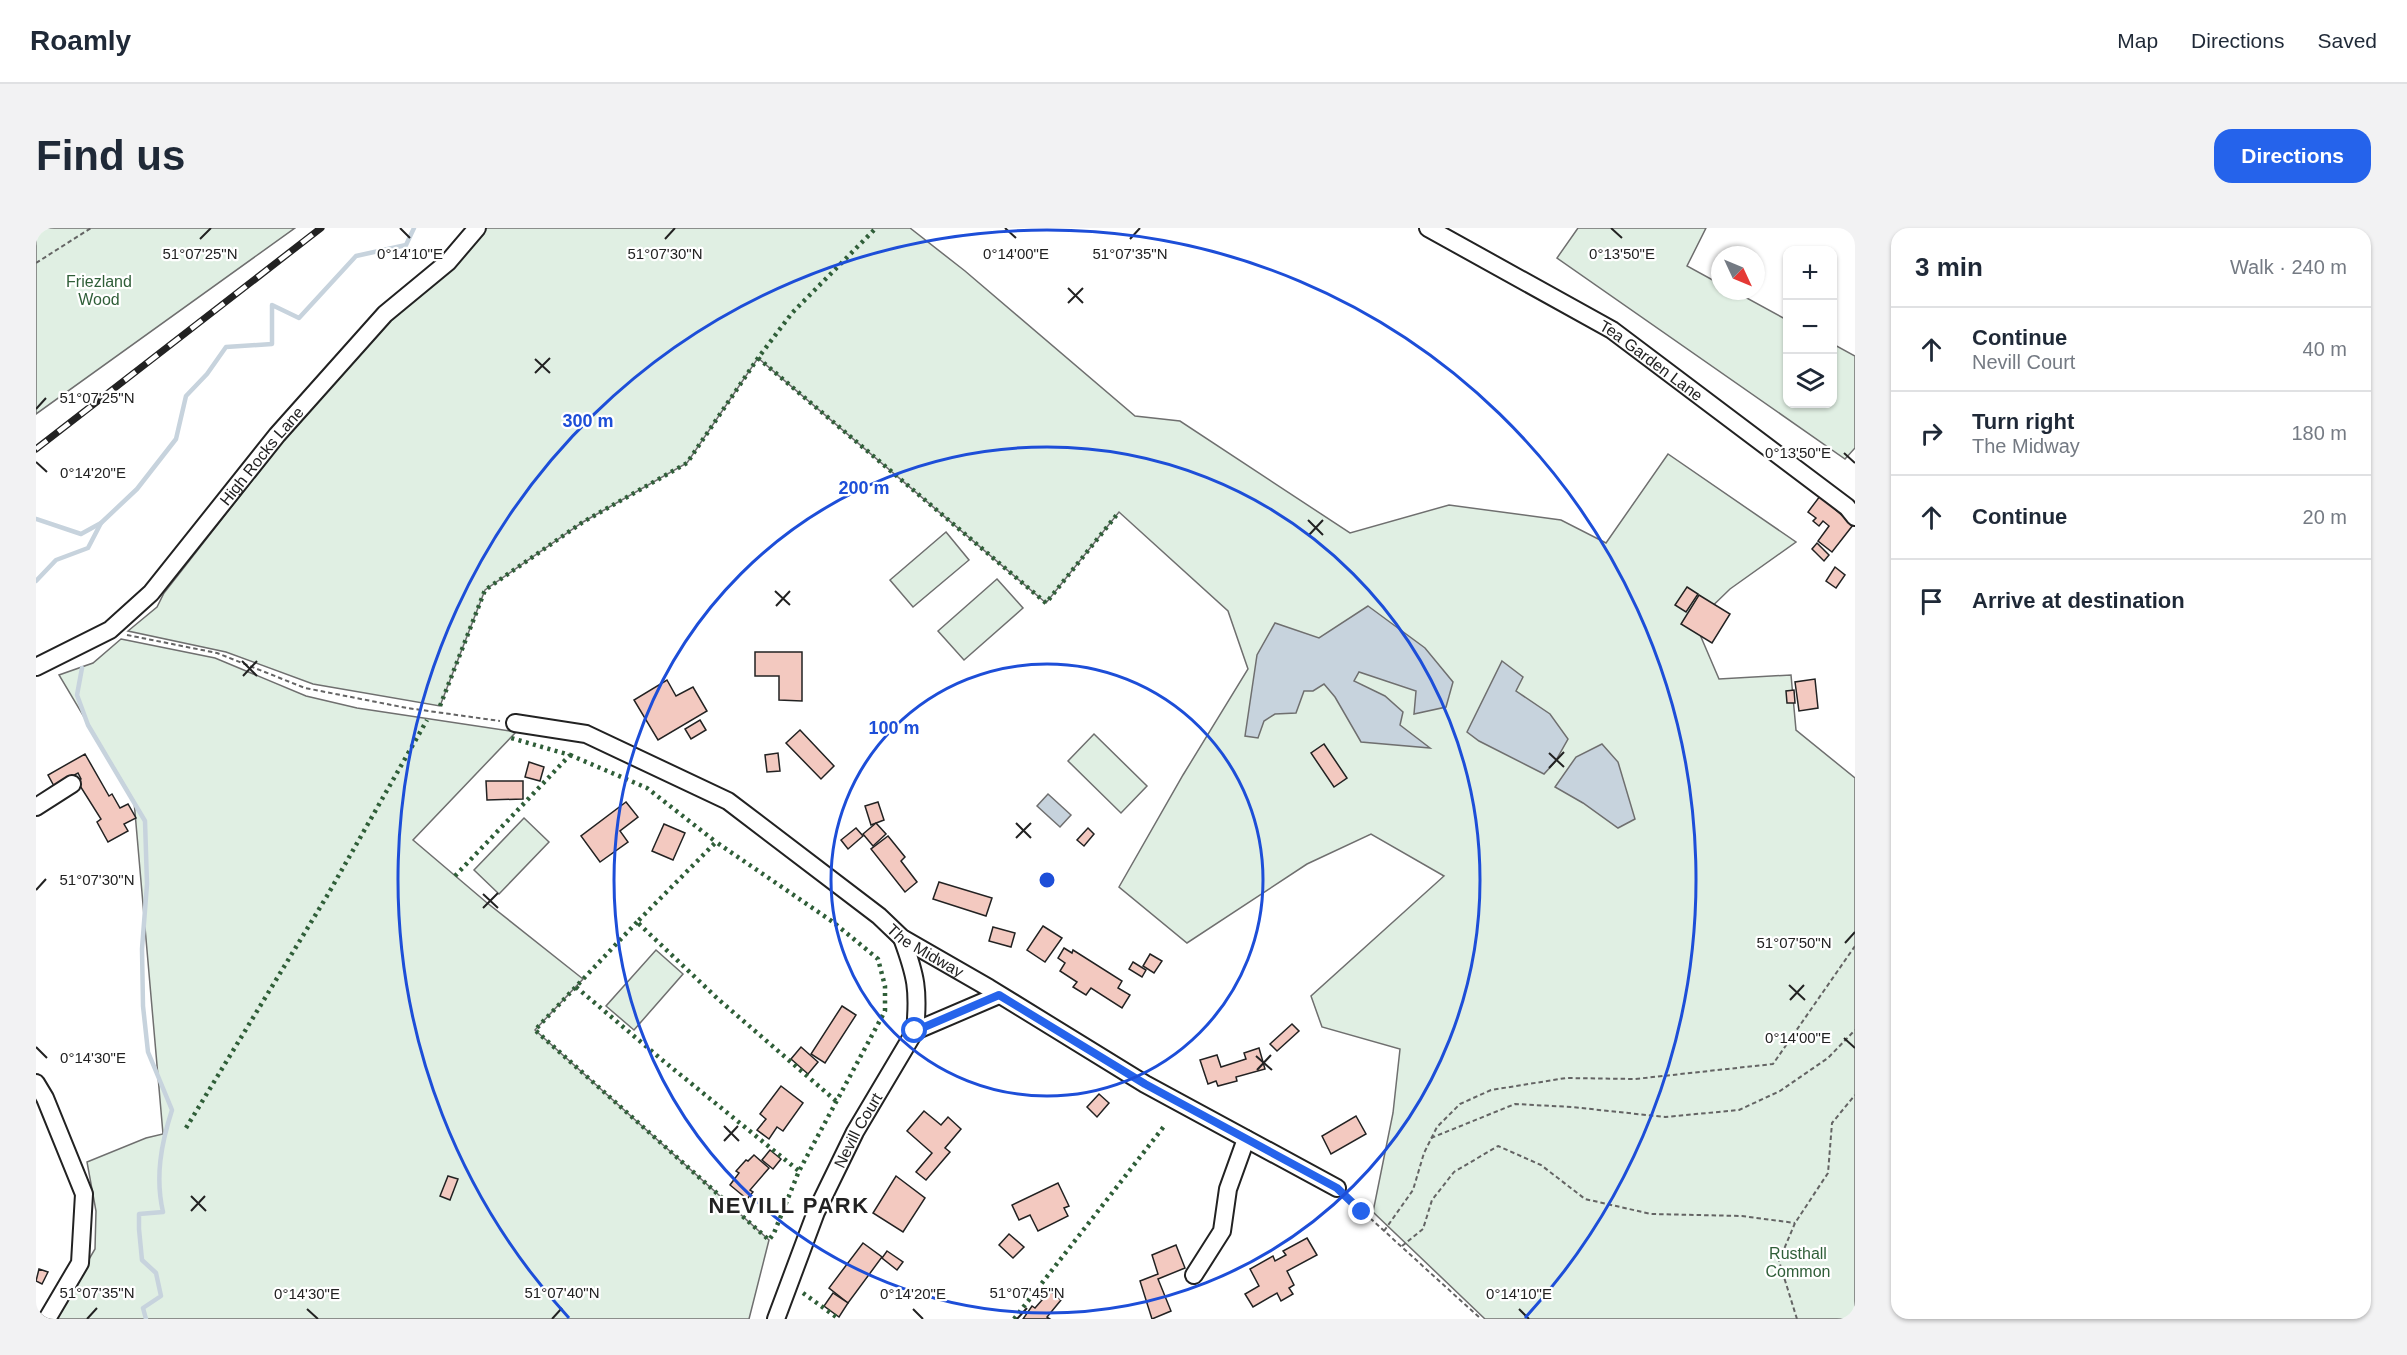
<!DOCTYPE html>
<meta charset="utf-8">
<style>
:root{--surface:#fff;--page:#f2f2f3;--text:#1f2937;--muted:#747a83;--line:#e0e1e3;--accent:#2563eb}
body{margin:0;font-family:Helvetica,sans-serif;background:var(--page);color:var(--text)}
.controls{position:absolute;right:18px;top:18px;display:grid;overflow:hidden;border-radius:12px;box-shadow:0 2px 4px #0004}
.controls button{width:54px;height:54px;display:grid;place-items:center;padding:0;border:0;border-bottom:2px solid var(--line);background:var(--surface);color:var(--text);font:30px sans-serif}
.compass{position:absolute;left:1675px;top:18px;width:54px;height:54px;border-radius:50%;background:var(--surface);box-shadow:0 2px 4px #0004;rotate:134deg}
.stop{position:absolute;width:18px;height:18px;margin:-14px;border:4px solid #2563eb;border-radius:50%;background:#fff}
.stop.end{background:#2563eb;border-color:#fff;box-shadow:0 2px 6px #0008}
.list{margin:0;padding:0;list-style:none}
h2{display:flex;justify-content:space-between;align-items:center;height:78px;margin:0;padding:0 24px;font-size:26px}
h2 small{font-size:20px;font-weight:400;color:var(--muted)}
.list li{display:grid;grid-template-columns:39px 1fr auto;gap:18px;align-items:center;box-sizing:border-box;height:84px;padding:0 24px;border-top:2px solid var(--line)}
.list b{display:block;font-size:22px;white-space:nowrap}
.list p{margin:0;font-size:20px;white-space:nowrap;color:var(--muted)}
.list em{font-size:20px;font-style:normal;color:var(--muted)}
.icon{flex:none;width:33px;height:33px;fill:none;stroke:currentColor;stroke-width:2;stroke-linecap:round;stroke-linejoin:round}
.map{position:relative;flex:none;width:1819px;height:1091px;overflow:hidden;border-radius:18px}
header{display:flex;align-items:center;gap:36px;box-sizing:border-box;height:84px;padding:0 30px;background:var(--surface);border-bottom:2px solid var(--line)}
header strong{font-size:28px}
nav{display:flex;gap:33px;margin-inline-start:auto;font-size:21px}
.intro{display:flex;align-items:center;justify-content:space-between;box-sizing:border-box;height:144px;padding:0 36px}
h1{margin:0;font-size:42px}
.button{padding:15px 27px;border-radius:18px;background:var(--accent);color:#fff;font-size:21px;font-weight:700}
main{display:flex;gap:36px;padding:0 36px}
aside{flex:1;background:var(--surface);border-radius:18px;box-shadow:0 2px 4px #0004}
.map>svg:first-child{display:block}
</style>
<header>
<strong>Roamly</strong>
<nav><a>Map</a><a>Directions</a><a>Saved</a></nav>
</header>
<div class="intro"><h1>Find us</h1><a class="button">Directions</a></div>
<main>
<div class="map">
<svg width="1819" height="1091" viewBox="0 0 1819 1091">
<rect width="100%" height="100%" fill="#fff"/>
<!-- green -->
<g fill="#e0efe3" stroke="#6f6f6f" stroke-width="1.5">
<path d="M0,0h259l-259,186z"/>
<path d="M450,0h424l55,43 170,145 45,5 170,112 99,-28 112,15 45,23 62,-89 128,88 -66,47 -35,34 24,56 72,-4 5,55 59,48v541h-370l-112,-107 20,-99 7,-64 -78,-22 -11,-31 133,-120 -73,-42 -64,30 -120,79 -68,-56 64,-112 65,-106 -20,-58 -109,-99 -73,91 -288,-245 -71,105 -104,59 -98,68 -45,116 -127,-22 -87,-32 -98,-21 29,-24 7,-14 119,-152 106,-119 54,-45z"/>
<path d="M1542,0h128l-19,38 33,18v7h14l53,29 1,84h44l1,-60 22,12v92l-10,11 -288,-201z"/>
<path d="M910,304l23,28 -56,47 -23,-27z"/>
<path d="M961,351l26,29 -59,52 -26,-29z"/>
<path d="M85,411l94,19 91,38 51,12 159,24 -103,108 73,62 97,77 -48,51 234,210 -20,79h-695l41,-70 1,-38 -9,-49 59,-24 17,-4 -29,-333 -75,-126 34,-12z"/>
<path d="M1058,506l53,52 -26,27 -53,-52z"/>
<path d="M488,590l25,24 -50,52 -25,-24z"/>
<path d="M620,722l27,24 -49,56 -28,-24z"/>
</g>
<!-- water -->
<g fill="#c7d3dd" stroke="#6f6f6f" stroke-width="1.5">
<path d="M1332,378l57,42 28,34 -7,25 -32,7 2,-23 -57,-19 -5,9 31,15 18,16 -3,13 30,23 -69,-6 -26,-45 -11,-13 -11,7h-9l-8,22 -21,1 -11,7 -6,17 -13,-2 12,-81 18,-32 44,15z"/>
<path d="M1466,433l21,16 -7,14 34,23 18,25 -13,23 -11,12 -65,-33 -12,-9z"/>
<path d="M1566,516l16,18 17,57 -17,9 -35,-25 -28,-16 21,-30z"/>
<path d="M1012,566l23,21 -11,12 -23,-21z"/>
</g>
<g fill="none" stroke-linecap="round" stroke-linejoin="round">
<!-- stream -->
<g stroke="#c7d3dd" stroke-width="4.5">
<path d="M0,291l45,15 20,-11"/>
<path d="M0,353l20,-21 32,-12 13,-25 36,-34 39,-50 10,-43 21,-22 19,-27 46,-3v-39l27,13 57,-62 50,-11 8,-17"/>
<path d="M46,440l-5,27 11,30 57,96 2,63 -5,65 1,57 5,46 24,58c-11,34 -17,67 -9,102l-24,2v15l3,31 14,13 5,23 -18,12 3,11"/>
</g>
</g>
<!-- building -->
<g fill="#f3c9c0" stroke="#222" stroke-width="1.5">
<path d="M1784,268l33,29 -21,27 -14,-11 11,-15 -6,-5 -4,5 -6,-5 3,-3 -8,-6z"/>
<path d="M1781,315l12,12 -5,6 -12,-12z"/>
<path d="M1799,339l10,8 -9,13 -10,-7z"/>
<path d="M1651,359l11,7 -12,18 -11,-7z"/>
<path d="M1663,367l31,19 -18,29 -31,-19z"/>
<path d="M719,424h47v49l-23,-1v-24h-24z"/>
<path d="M1779,451l3,29 -19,3 -4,-29z"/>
<path d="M631,452l9,16 17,-9 14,24 -49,29 -24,-40z"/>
<path d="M1758,462l1,13h-8l-1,-12z"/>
<path d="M664,492l6,10 -15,9 -6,-10z"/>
<path d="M764,502l34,36 -13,13 -35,-36z"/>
<path d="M1288,516l23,34 -13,9 -23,-34z"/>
<path d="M742,525l2,18 -13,1 -2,-17z"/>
<path d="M49,526l24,42 3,-2 8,14 8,-4 8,14 -12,6 4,7 -20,11 -11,-20 4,-3 -24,-38 4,-2 -3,-6 -24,13 -6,-11z"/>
<path d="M493,534l15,5 -4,14 -15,-4z"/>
<path d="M450,553h37v18l-36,1z"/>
<path d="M590,574l12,15 -18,14 8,11 -28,20 -19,-26z"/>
<path d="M842,574l6,18 -13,5 -6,-19z"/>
<path d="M840,595l10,11 -13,12 -10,-12z"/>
<path d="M628,596l21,9 -12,27 -21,-9z"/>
<path d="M820,600l7,8 -15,13 -7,-9z"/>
<path d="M1052,600l6,6 -10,12 -7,-6z"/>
<path d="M852,608l17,21 -4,4 16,21 -12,10 -34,-43z"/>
<path d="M903,654l53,16 -6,18 -53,-17z"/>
<path d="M1007,698l19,12 -17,24 -18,-12z"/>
<path d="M957,699l22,6 -4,14 -22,-6z"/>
<path d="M1028,720l8,5 1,-3 49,31 -4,7 12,7 -8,13 -31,-20 -5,7 -13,-8 4,-5 -17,-11 5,-8 -7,-5z"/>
<path d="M1114,726l12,7 -8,12 -11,-7z"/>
<path d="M1097,734l13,8 -4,7 -13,-8z"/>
<path d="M806,778l14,9 -31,48 -14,-9z"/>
<path d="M1256,796l7,7 -22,20 -7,-7z"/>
<path d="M765,819l17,15 -10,12 -17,-15z"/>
<path d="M1223,820l6,21 -29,8 1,4 -19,5 -2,-5 -8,3 -8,-24 17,-5 4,12 25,-8 -2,-6z"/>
<path d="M745,858l22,17 -20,28 -6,-4 -8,12 -12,-9 9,-11 -6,-5z"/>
<path d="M1063,866l10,9 -12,14 -10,-10z"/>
<path d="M888,883l17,14 7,-8 13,12 -16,19 5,4 -24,28 -10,-8 16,-19 -25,-22z"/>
<path d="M1320,888l10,18 -35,20 -9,-18z"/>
<path d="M734,922l11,9 -8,10 -11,-9z"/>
<path d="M718,927l15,13 -19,22 3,2 -6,7 -17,-14 9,-12 -3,-2 10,-11 2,1z"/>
<path d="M412,948l10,3 -8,21 -10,-4z"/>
<path d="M860,948l29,22 -22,34 -30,-19z"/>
<path d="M1022,955l11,23 -5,2 4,8 -30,15 -8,-16 -11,5 -7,-15z"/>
<path d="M973,1006l15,13 -11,11 -14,-13z"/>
<path d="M1271,1010l10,17 -30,16 7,14 -5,3 4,6 -12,7 -4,-8 -24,14 -8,-13 14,-8 -9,-17 23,-13 2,5 11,-6 -3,-4z"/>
<path d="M827,1015l19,14 -34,46 -19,-15z"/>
<path d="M1140,1017l9,23 -27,11 13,32 -19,8 -12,-38 18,-7 -6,-19z"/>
<path d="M851,1023l16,11 -6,8 -15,-12z"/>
<path d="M3,1041l9,3 -6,12 -6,-3z"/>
<path d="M1009,1059l16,13 -14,17 3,2h-27l9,-13 3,2 7,-8 -4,-4z"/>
<path d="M797,1065l15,10 -9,14 -15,-11z"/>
</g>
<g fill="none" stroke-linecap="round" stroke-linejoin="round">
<defs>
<g id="minor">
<path id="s1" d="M1392,0l184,102 235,177 8,10"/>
<path id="s2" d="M0,439l74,-37 41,-37 126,-158 108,-121 63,-52 29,-34"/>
<path id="s3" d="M479,495l71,11 142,67 151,115 23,22 87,50 156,96 192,104"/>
<path d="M0,579l36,-23"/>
<path d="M866,710c14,38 17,52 13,93"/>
<path d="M0,855l9,15 39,96 -4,69 -33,56"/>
<path d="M1158,1047l28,-44 6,-42 18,-50"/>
<path id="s4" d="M740,1091l40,-107 39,-80 60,-101 84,-36"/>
</g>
</defs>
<!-- minor casing -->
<use href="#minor" stroke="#222" stroke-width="20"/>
<!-- path -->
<g stroke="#646464" stroke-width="2" stroke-dasharray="4.5 3" stroke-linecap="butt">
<path d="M0,35l55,-35"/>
<path d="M91,407l90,18 88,35 102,20 93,13"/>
<path d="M1395,910l84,-34 57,3 93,10 74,-7 41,-19 48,-33 27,-28"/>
<path d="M1312,970l133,121"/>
<path d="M1348,1003l29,-41 11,-37 13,-26 23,-23 31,-14 75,-12 69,1 138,-15 82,-118"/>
<path d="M1366,1018l21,-17 9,-29 22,-28 44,-26 43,19 44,34 66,15 91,2 53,7"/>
<path d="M1761,1091l-18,-58 16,-38 33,-50 4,-50 23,-28"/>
</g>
<!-- minor -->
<use href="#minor" stroke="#fff" stroke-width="16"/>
<defs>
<path id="rail" d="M0,221l285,-221"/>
</defs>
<!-- rail casing -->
<use href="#rail" stroke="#222" stroke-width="7"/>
<!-- rail -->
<use href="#rail" stroke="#fff" stroke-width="4.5" stroke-dasharray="14" stroke-linecap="butt"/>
<!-- hedge -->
<g stroke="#2f5e38" stroke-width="4.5" stroke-dasharray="3 4.5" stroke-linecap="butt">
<path d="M722,130l288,245 73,-91"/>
<path d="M404,478l45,-116 98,-68 104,-59 71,-105 34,-45 84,-85"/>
<path d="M534,527l77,33 69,54"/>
<path d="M419,648l115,-121 -59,-17"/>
<path d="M601,694l-102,108 234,210 5,-7 25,-62 86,-160v-25l-7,-27 -45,-37 -117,-80 -79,80 81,77 118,102"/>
<path d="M540,759l85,72 138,112"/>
<path d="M150,900l141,-232 100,-176"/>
<path d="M767,1065l36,26"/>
<path d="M978,1091l151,-194"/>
</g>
</g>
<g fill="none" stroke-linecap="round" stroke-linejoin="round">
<!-- route -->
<path stroke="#2563eb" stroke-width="8" d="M879,803l84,-36 146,89 192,104 25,24"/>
</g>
<!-- ticks -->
<path fill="none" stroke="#222" stroke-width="2" d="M364,0l10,10M969,0l11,10M1575,0l11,10M164,11l11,-11M629,11l10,-11M1094,11l10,-11M1032,60l15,15M1032,75l15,-15M499,131l15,14M499,145l15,-15M0,181l10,-11M1808,225l11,10M0,234l11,10M1272,292l15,15M1273,307l14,-15M739,363l15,14M740,378l14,-15M206,433l15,15M207,448l14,-15M1513,525l15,14M1513,540l15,-16M980,595l15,15M980,610l15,-15M0,662l10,-11M447,666l15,14M447,680l15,-15M1809,715l10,-11M1753,757l16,15M1754,772l14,-15M1808,810l11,10M0,819l11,11M1220,828l16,14M1221,842l14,-15M688,898l15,15M688,913l14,-15M155,968l15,15M155,983l14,-15M271,1081l11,10M877,1081l10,10M1483,1081l10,10M51,1091l10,-11M516,1091l10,-11M981,1091l10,-11"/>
<!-- distance rings -->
<g fill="none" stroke="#1d4ed8" stroke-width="3">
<circle cx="1011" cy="652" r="216"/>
<circle cx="1011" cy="652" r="433"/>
<path d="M533 1090A649 649 0 1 1 1489 1090"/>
</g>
<g text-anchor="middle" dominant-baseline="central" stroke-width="4.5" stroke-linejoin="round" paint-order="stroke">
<!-- park labels -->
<g font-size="16" fill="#2f5e38" stroke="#fff">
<text x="63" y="53">Friezland<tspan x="63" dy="18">Wood</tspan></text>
<text x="1762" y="1025">Rusthall<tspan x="1762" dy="18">Common</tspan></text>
</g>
<!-- street labels -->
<g font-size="16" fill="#222" stroke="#fff">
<text stroke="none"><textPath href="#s1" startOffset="260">Tea Garden Lane</textPath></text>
<text stroke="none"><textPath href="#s2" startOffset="314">High Rocks Lane</textPath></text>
<text stroke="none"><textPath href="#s3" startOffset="477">The Midway</textPath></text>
<text stroke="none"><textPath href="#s4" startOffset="206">Nevill Court</textPath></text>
</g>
<!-- district labels -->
<g font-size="22" font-weight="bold" letter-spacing="1.5" fill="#222" stroke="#fff">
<text x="753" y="977">NEVILL PARK</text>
</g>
</g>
<g font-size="15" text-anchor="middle" fill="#222" stroke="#fff" stroke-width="4.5" stroke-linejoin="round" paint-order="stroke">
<text x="374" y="31">0°14'10"E</text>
<text x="980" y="31">0°14'00"E</text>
<text x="1586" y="31">0°13'50"E</text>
<text x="164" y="31">51°07'25"N</text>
<text x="629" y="31">51°07'30"N</text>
<text x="1094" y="31">51°07'35"N</text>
<text x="61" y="175">51°07'25"N</text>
<text x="1762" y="230">0°13'50"E</text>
<text x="57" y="250">0°14'20"E</text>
<text x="61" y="657">51°07'30"N</text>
<text x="1758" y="720">51°07'50"N</text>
<text x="1762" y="815">0°14'00"E</text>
<text x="57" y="835">0°14'30"E</text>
<text x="61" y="1070">51°07'35"N</text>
<text x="526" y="1070">51°07'40"N</text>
<text x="991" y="1070">51°07'45"N</text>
<text x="271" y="1071">0°14'30"E</text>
<text x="877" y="1071">0°14'20"E</text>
<text x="1483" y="1071">0°14'10"E</text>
</g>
<circle cx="1011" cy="652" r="9" fill="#1d4ed8" stroke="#fff" stroke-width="3"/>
<g font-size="18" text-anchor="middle" font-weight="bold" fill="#1d4ed8" stroke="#fff" stroke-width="4.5" stroke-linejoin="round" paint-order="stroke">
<text x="552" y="199">300 m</text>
<text x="828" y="266">200 m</text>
<text x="858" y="506">100 m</text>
</g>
</svg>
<div class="controls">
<button>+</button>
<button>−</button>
<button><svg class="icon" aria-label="layers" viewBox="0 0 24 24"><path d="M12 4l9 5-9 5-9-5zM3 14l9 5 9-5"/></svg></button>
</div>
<svg class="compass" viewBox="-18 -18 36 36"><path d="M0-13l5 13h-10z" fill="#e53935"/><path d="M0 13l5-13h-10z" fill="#747a83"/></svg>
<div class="stop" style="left:879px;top:803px"></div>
<div class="stop end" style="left:1326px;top:984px"></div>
</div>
<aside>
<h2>3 min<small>Walk · 240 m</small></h2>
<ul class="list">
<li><svg class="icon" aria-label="ahead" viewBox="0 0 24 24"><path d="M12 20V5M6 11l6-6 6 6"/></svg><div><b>Continue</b><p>Nevill Court</p></div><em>40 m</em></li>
<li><svg class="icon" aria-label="right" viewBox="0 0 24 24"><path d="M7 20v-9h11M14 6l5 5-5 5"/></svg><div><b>Turn right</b><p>The Midway</p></div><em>180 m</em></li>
<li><svg class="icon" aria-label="ahead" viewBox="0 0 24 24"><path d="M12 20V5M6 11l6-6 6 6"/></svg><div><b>Continue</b></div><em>20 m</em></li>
<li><svg class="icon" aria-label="arrive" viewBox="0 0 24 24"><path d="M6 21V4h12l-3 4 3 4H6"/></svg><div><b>Arrive at destination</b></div></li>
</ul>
</aside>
</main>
